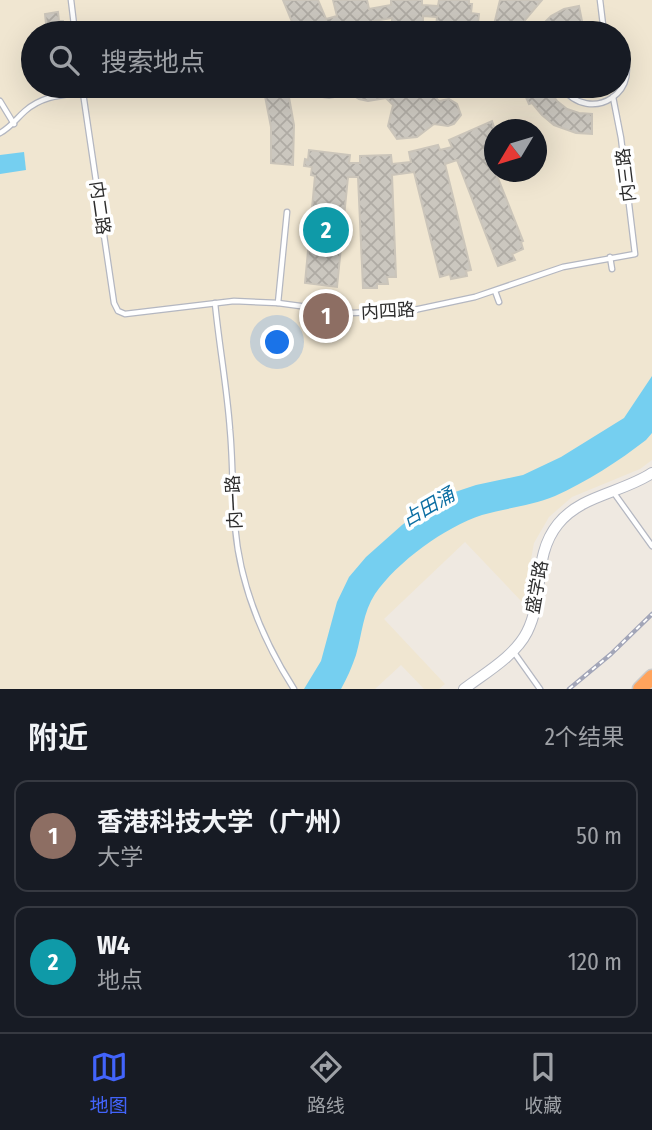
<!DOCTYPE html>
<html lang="zh">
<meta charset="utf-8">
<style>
:root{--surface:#171b24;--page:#242831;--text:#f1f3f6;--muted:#9ea1a6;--line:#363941;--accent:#4264fb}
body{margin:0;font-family:"Fira Sans Condensed","Noto Sans SC",sans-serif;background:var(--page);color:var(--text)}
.compass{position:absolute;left:484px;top:119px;width:63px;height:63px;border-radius:50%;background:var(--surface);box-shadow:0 7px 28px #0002;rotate:232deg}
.you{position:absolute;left:278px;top:343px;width:24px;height:24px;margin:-18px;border:5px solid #fff;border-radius:50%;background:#1a73e8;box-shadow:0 0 0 10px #1a73e833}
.badge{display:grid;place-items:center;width:46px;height:46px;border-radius:50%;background:var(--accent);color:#fff;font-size:23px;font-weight:700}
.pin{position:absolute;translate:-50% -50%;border:4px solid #fff;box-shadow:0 2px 7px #0006}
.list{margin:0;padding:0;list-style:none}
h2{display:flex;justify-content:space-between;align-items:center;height:91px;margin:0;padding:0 28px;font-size:30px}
h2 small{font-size:23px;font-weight:400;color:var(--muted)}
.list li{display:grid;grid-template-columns:46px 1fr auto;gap:21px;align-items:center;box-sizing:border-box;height:112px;margin:0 14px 14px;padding:0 14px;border:2px solid var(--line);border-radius:14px}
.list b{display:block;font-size:26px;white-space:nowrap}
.list p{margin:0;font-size:23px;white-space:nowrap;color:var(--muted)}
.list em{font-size:23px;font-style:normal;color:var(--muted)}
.icon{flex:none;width:38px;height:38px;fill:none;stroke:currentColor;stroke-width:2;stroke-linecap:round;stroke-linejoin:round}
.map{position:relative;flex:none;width:652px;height:689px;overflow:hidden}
.search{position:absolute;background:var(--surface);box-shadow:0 7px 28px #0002;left:21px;right:21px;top:21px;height:77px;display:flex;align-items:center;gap:18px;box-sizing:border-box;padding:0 24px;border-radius:38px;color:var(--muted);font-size:26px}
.sheet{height:343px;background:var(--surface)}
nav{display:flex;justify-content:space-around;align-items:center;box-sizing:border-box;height:98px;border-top:2px solid var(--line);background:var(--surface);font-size:19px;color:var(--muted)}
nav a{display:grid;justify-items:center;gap:4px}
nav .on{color:var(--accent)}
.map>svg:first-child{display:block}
</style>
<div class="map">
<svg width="652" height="689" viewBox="0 0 652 689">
<defs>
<pattern id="building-cross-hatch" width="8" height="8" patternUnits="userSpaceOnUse" patternTransform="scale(1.75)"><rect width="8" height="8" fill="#cbc7bf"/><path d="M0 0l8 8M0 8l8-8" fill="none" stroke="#afaba4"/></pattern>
</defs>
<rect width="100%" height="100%" fill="#efe9e1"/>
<!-- education -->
<path fill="#f0e6d1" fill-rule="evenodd" d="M0,0h652v460l-12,9 -68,28 -23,20 -15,26 -11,60 -58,-61 -81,77 61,65 -6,5h-15l-23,-24 -26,24h-375zM33,33h586v53h-586zM494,130h42v42h-42z"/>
<!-- water -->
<g fill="#75cff0">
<path d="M24,152l2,18 -26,4v-19z"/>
<path d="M652,376v57l-6,7c-27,21 -60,42 -91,56 -24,10 -49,12 -73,19 -37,12 -85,47 -107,79 -12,18 -13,40 -19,61 -4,12 -9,23 -15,34h-37l17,-28 16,-59 12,-25 17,-20 36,-32 22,-17 25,-14 27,-9 47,-10 38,-18 63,-39z"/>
</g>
<!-- building -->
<g fill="url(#building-cross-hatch)" stroke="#cbc5ba" stroke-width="2">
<path d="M283,0h35l8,19 11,-3 -4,-16h34l2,9 22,-4v-5h31v5l16,1 1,-6h30v4h3l-1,9 8,1 -2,18 -41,-5 1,-10 -14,-1v10l-31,1v-9l-19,3 2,9 -19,3h-12l-1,-2 -9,2h-50l11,-4z"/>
<path d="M500,0h42l-17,20 -7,13h-26z"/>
<path d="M579,6l4,20 -20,7h-29l17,-17 13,-7z"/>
<path d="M58,12l1,9h4l2,12h-18l-2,-19z"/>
<path d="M263,86h24l7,39 -1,40 -22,-2v-36z"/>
<path d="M319,86h106l-4,3 12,6 6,6 10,-2 8,5 4,11 -7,9 -6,2 -14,-2 -17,13 -20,2 -9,-13 5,-21 -7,-7 -18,3 -9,-2 -16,-10 -9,8 -5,1 -6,-1z"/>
<path d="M521,86h26l10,15 10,8 12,4 13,1v20l-16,-1 -22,-8 -12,-10 -10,-12 -3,1z"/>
<path d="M492,121l2,6v17l-8,4 37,93 -2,1 2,7 -11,5 3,6 -17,6 -41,-106 -12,4 26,106 -5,1 1,5 -16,3 -1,-5 -10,3 -26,-105 -22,3 4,102h-9l1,7h-11v4h-14l-5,-111h-10l-11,110 -32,-4 10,-107 -4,-1 1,-8 -8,-1 1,-7 3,1 1,-10 41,5 -1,8h11v-7l31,-1 1,9 19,-2 -2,-10 29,-7 2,5 12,-3 -3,-7z"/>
</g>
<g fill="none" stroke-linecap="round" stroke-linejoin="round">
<defs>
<g id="service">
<path d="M71,0l4,33"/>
<path d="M600,0l4,33"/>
<path d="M82,86l32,217 4,8 7,3 109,-13 44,2 74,10 62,-3 61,-13 88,-30 72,-13 -14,-116 -8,-41"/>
<path d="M561,86c29,42 87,3 58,-39"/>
<path d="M0,101l14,23"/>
<path d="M0,133c11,-6 16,-14 25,-22 17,-15 37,-16 58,-19"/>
<path d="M610,257l2,12"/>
<path d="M495,291l4,11"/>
<path d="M215,303c4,42 12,84 15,127 3,32 2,64 5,96 5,60 27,113 59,163"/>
<path d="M278,303l9,-91"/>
<path d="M614,493l38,53"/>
<path d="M513,651l27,38"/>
</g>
<path id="tertiary" d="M464,689c21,-16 51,-33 63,-57 18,-35 5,-76 31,-108 23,-29 64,-31 94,-51"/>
<path id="motorway" d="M640,689l12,-12"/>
</defs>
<!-- service casing -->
<use href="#service" stroke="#b4b7c1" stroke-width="7"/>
<!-- tertiary casing -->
<use href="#tertiary" stroke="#b4b7c1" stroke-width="12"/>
<!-- motorway casing -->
<use href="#motorway" stroke="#c9c9c9" stroke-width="17"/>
<!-- service -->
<use href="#service" stroke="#fff" stroke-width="4.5"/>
<!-- tertiary -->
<use href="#tertiary" stroke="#fff" stroke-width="10"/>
<!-- motorway -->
<use href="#motorway" stroke="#ffa35c" stroke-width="14"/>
<defs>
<path id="rail" d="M569,689l42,-35 41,-40"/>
</defs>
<!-- rail casing -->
<use href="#rail" stroke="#a3a6b8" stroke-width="4.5"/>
<!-- rail -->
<use href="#rail" stroke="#fff" stroke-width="2" stroke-dasharray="5" stroke-linecap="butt"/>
</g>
<g text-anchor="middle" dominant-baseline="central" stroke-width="7" stroke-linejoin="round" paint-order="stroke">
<!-- street labels -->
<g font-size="18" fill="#2e2e2e" stroke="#fff">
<text transform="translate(626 175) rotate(-97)">内三路</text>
<text transform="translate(100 208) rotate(82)">内二路</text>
<text transform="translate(388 311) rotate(-3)">内四路</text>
<text transform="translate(234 502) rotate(-93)">内一路</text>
<text transform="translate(537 587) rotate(-80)">盛学路</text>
</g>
<!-- water labels -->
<g font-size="19" font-style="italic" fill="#0d6fa3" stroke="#fff">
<text transform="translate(428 507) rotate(-30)">占田涌</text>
</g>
</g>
</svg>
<svg class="compass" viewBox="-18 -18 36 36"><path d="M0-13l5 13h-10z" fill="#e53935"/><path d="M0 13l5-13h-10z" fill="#9ea1a6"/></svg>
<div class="you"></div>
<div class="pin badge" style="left:326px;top:316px;background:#8d6e63">1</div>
<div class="pin badge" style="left:326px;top:230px;background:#0f9aa8">2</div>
<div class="search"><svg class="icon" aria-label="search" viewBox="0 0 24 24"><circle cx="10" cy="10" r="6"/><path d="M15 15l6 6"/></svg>搜索地点</div>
</div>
<section class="sheet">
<h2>附近<small>2个结果</small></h2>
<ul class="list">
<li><span class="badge" style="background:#8d6e63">1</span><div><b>香港科技大学（广州）</b><p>大学</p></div><em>50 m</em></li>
<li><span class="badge" style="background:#0f9aa8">2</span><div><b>W4</b><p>地点</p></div><em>120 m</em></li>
</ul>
</section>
<nav>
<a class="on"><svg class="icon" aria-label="map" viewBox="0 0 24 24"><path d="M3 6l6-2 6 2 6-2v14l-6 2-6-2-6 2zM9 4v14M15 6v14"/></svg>地图</a>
<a><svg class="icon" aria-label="directions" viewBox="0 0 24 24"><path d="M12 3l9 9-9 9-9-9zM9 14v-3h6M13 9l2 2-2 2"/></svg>路线</a>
<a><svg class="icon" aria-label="saved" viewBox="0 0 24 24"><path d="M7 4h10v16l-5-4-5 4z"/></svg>收藏</a>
</nav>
